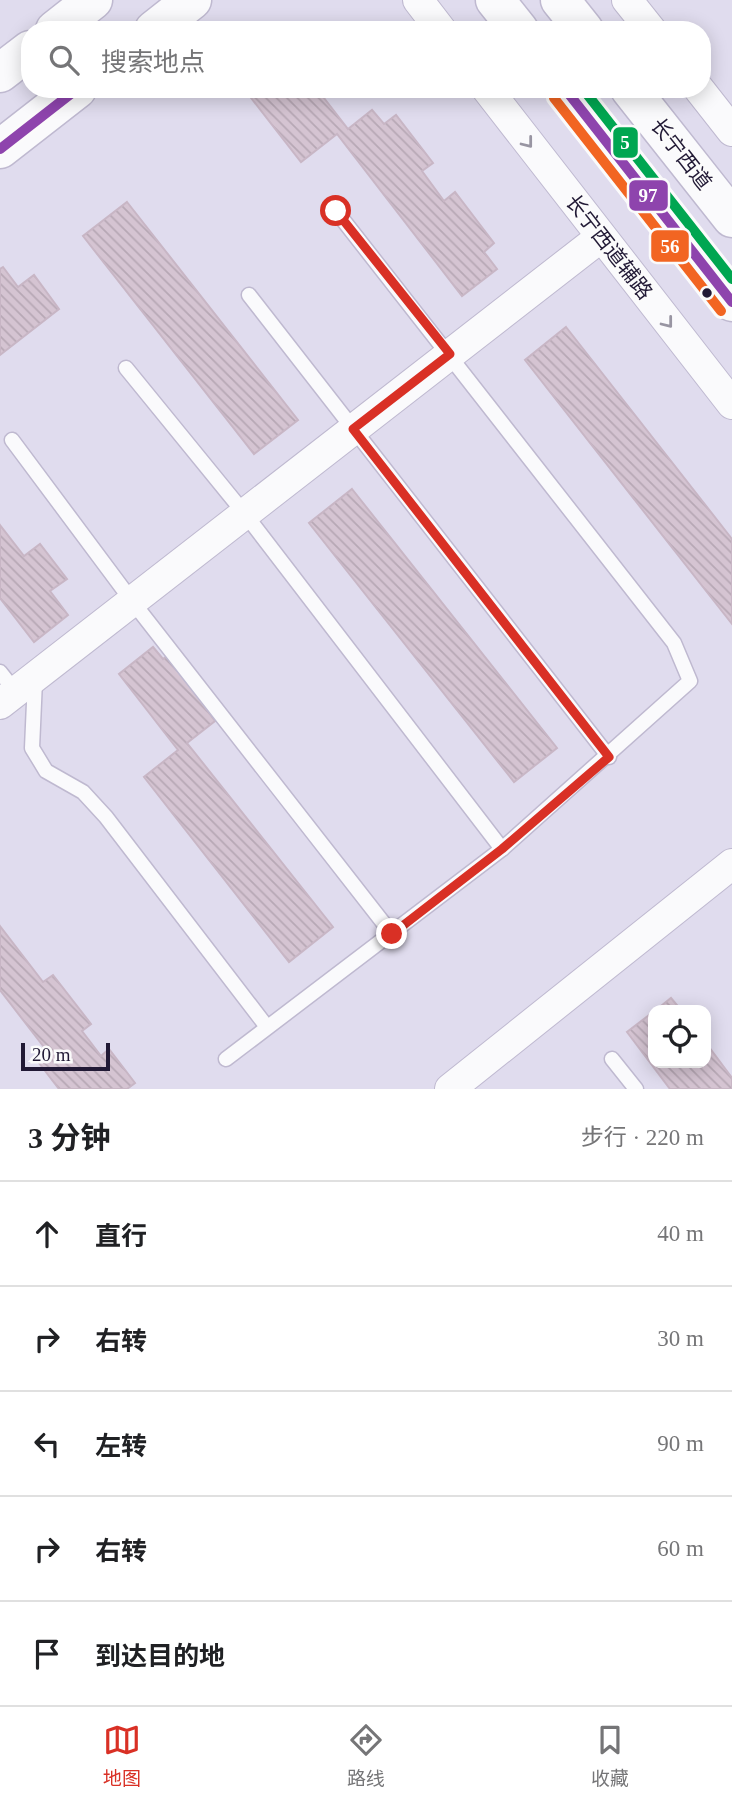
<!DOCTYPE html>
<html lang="zh">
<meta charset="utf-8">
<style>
:root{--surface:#fff;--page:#f6f6f6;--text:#202124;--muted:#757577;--line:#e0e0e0;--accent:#d93025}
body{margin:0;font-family:"Times New Roman","Noto Sans SC",serif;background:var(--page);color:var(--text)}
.controls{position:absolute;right:21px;bottom:21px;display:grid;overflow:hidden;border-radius:14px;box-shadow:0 4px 18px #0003}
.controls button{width:63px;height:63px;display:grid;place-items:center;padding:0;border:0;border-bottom:2px solid var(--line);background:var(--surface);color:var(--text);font:35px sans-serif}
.scale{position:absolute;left:21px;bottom:18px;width:89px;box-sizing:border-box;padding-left:7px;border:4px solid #211935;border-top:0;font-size:19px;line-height:24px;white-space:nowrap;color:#211935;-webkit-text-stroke:5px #fbfbfb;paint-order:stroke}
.stop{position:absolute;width:21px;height:21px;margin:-16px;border:5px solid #d93025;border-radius:50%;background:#fff}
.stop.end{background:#d93025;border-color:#fff;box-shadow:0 2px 7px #0008}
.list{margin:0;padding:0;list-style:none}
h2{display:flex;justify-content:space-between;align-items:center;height:91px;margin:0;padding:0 28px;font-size:30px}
h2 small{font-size:23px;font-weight:400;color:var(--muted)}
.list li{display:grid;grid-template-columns:46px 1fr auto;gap:21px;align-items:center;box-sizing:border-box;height:105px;padding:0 28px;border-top:2px solid var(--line)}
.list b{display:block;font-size:26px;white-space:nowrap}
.list em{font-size:23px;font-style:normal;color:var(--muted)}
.icon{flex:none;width:38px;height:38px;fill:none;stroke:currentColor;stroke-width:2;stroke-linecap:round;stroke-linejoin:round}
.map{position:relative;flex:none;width:732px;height:1089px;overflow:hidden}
.search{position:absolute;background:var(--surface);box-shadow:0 4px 18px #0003;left:21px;right:21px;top:21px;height:77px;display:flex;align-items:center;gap:18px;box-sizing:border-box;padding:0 24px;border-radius:28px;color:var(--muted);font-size:26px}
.sheet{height:616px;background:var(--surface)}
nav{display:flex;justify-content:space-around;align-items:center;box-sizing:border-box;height:98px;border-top:2px solid var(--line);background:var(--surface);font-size:19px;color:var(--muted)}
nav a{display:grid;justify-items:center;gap:4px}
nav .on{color:var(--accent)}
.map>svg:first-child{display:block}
</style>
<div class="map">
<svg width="732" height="1089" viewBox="0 0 732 1089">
<defs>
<pattern id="building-back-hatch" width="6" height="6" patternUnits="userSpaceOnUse" patternTransform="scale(1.75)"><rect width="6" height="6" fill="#d5c4d2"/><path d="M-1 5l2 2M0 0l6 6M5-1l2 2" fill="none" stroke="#b7a8b5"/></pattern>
</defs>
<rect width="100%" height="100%" fill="#e0dcee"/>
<g fill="url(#building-back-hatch)" stroke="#c8b6c5" stroke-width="2">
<polygon points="254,89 317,89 348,129 372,110 384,124 396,115 433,163 422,171 444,201 455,192 494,243 484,252 497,269 462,296 337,134 301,162 248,94"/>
<polygon points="127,202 298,420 254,454 83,236"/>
<polygon points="3,267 18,287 34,275 59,309 0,355 0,269"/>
<polygon points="566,327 732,539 732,624 525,360"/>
<polygon points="352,489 557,748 514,782 309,523"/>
<polygon points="0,525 24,556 40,544 67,579 50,591 68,615 34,642 0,598"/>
<polygon points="153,647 163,659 176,649 213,697 203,705 215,721 187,743 333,927 289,962 144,777 178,750 119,674"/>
<polygon points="0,926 43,982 53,975 91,1024 82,1031 101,1056 109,1049 135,1083 127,1089 59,1089 39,1063 50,1055 0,990"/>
<polygon points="671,998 681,1010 656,1010"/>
<polygon points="653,1012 653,1063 706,1063 706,1043 732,1078 732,1089 670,1089 627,1032"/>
</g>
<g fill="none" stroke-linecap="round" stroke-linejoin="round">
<defs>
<g id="lane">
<polyline points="249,295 609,757"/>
<polyline points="126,368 245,514 502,849"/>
<polyline points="12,440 132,601 392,934"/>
<polyline points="0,672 15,691"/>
<polyline points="35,680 32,748 46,771 83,792 106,817 267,1027"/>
<polyline points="226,1059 502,849 690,681 674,643 336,211"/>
<polyline points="612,1059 636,1089"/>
</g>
<g id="street">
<polyline points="418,0 441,30"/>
<polyline points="627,0 651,30"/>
<polyline points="487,89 732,404"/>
<polyline points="699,89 732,131"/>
<polyline points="0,704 601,237"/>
<polyline points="450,1089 732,864"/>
</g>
<g id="secondary">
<polyline points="55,30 93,0"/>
<polyline points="154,30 192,0"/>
<polyline points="0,73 30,50"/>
<polyline points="0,149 77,89"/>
</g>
<g id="primary">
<polyline points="495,0 519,30"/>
<polyline points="560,0 584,30"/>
<polyline points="565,89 732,302"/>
<polyline points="630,89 732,218"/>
</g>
</defs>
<use href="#lane" stroke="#bfb9d0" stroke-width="17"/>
<use href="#street" stroke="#bfb9d0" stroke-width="32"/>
<use href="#secondary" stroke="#bfb9d0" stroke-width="41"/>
<use href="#primary" stroke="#bfb9d0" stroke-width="41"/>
<use href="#lane" stroke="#fafafc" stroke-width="14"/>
<use href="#street" stroke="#fafafc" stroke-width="30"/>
<use href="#secondary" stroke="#fafafc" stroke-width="38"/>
<use href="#primary" stroke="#fafafc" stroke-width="38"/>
<defs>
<g id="bus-1">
<polyline points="565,89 732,302"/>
<polyline points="0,149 77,89"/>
</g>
<polyline id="bus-2" points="554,98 721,311"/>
<polyline id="bus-3" points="583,89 732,279"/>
</defs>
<use href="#bus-1" stroke="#fbfbfb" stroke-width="16"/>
<use href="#bus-2" stroke="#fbfbfb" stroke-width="16"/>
<use href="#bus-3" stroke="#fbfbfb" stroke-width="16"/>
<use href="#bus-1" stroke="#8e44ad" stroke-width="10"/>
<use href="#bus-2" stroke="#f26522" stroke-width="10"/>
<use href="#bus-3" stroke="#00a651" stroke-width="10"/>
</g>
<defs><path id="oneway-chevron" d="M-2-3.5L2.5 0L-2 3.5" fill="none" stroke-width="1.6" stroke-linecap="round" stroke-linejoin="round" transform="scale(1.75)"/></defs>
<g stroke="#9895a2">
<use href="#oneway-chevron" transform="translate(528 143) rotate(52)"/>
<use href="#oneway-chevron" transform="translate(668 323) rotate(52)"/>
</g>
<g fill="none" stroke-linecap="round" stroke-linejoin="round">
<polyline stroke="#d93025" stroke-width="9" points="336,211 450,354 353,429 609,757 502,849 392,934"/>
</g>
<circle fill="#211935" stroke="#fbfbfb" stroke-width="2.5" cx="707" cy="293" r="6"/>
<g text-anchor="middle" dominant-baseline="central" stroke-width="5" stroke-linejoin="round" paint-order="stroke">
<g font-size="21" fill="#211935" stroke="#fbfbfb">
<text transform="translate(681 154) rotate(52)">长宁西道</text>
<text transform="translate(609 247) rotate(52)">长宁西道辅路</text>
</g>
</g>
<g stroke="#fbfbfb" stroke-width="2.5">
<rect x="612" y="126" width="27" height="33" rx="7" fill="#00a651"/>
<rect x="628" y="179" width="41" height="33" rx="7" fill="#8e44ad"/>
<rect x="650" y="229" width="40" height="34" rx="7" fill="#f26522"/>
</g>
<g font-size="19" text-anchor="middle" font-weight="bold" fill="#fff">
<text x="625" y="149">5</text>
<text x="648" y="202">97</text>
<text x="670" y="253">56</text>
</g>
</svg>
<div class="controls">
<button><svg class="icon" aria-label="locate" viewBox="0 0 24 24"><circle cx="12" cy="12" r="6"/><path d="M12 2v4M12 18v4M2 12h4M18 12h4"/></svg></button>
</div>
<div class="scale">20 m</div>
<div class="stop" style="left:336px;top:211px"></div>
<div class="stop end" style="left:392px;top:934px"></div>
<div class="search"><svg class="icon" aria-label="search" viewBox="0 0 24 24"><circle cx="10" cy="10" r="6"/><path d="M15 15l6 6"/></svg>搜索地点</div>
</div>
<section class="sheet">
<h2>3 分钟<small>步行 · 220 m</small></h2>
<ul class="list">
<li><svg class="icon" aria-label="ahead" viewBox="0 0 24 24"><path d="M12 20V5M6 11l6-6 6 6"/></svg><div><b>直行</b></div><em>40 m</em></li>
<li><svg class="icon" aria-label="right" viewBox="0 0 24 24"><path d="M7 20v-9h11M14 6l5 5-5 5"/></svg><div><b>右转</b></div><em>30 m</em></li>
<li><svg class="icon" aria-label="left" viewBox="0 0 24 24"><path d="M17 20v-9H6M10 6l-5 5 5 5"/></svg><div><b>左转</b></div><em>90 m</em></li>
<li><svg class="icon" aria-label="right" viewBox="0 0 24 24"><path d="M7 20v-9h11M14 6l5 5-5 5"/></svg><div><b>右转</b></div><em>60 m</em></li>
<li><svg class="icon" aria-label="arrive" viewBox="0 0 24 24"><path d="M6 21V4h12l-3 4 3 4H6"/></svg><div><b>到达目的地</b></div></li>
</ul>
</section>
<nav>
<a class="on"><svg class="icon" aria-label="map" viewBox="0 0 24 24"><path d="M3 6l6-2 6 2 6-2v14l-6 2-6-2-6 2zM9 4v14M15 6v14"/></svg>地图</a>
<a><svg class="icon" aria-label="directions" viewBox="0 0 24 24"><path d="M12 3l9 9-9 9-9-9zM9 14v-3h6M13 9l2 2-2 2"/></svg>路线</a>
<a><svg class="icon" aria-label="saved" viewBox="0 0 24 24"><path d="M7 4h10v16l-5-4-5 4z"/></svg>收藏</a>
</nav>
